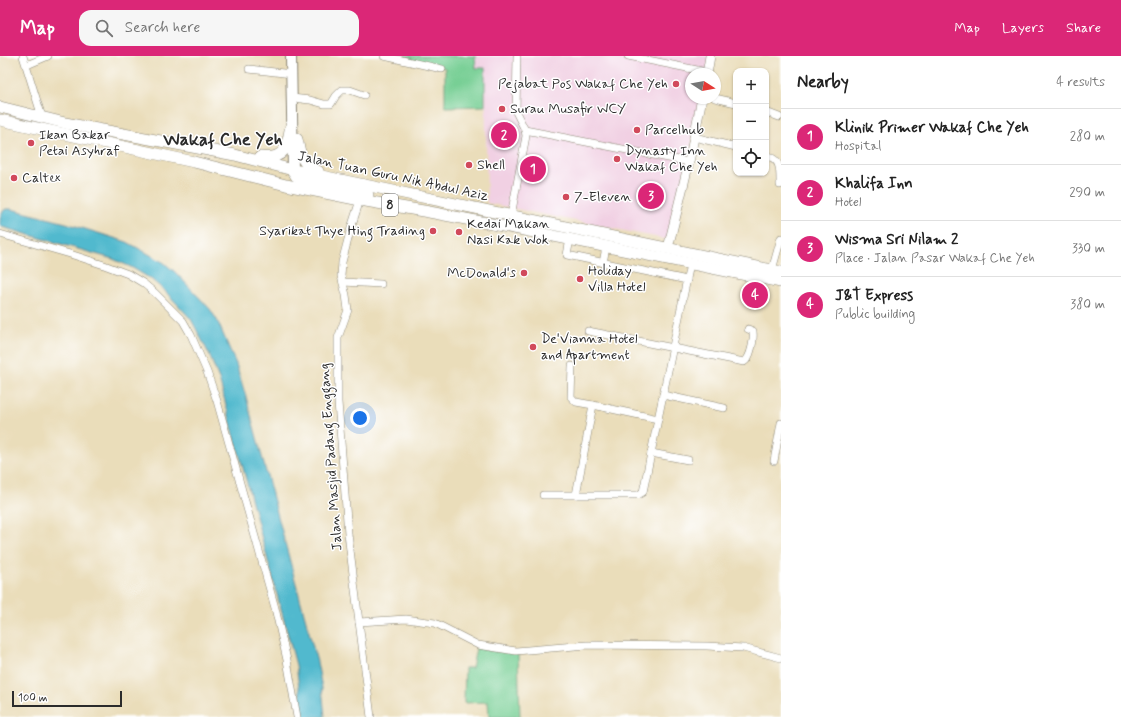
<!DOCTYPE html>
<meta charset="utf-8">
<style>
:root{--surface:#fff;--page:#f6f6f6;--text:#222;--muted:#767676;--line:#e0e0e0;--accent:#db2777}
body{margin:0;font-family:Mynerve,sans-serif;background:var(--page);color:var(--text)}
.controls{position:absolute;right:12px;top:12px;display:grid;overflow:hidden;border-radius:8px;box-shadow:0 1px 3px #0004}
.controls button{width:36px;height:36px;display:grid;place-items:center;padding:0;border:0;border-bottom:1px solid var(--line);background:var(--surface);color:var(--text);font:20px sans-serif}
.compass{position:absolute;left:685px;top:12px;width:36px;height:36px;border-radius:50%;background:var(--surface);box-shadow:0 1px 3px #0004;rotate:101deg}
.scale{position:absolute;left:12px;bottom:10px;width:110px;box-sizing:border-box;padding-left:4px;border:2px solid #2b2b2b;border-top:0;font-size:11px;line-height:14px;white-space:nowrap;color:#2b2b2b;-webkit-text-stroke:3px #fff;paint-order:stroke}
.you{position:absolute;left:360px;top:362px;width:14px;height:14px;margin:-10px;border:3px solid #fff;border-radius:50%;background:#1a73e8;box-shadow:0 0 0 6px #1a73e833}
.badge{display:grid;place-items:center;width:26px;height:26px;border-radius:50%;background:var(--accent);color:#fff;font-size:13px;font-weight:700}
.pin{position:absolute;translate:-50% -50%;border:2px solid #fff;box-shadow:0 1px 4px #0006}
.list{margin:0;padding:0;list-style:none}
h2{display:flex;justify-content:space-between;align-items:center;height:52px;margin:0;padding:0 16px;font-size:17px}
h2 small{font-size:13px;font-weight:400;color:var(--muted)}
.list li{display:grid;grid-template-columns:26px 1fr auto;gap:12px;align-items:center;box-sizing:border-box;height:56px;padding:0 16px;border-top:1px solid var(--line)}
.list b{display:block;font-size:15px;white-space:nowrap}
.list p{margin:0;font-size:13px;white-space:nowrap;color:var(--muted)}
.list em{font-size:13px;font-style:normal;color:var(--muted)}
.icon{flex:none;width:22px;height:22px;fill:none;stroke:currentColor;stroke-width:2;stroke-linecap:round;stroke-linejoin:round}
.map{position:relative;flex:none;width:781px;height:661px;overflow:hidden}
header{display:flex;align-items:center;gap:24px;box-sizing:border-box;height:56px;padding:0 20px;background:var(--accent);color:#fff}
header strong{font-size:19px}
nav{display:flex;gap:22px;margin-inline-start:auto;font-size:14px}
.search{width:280px;height:36px;background:var(--page);display:flex;align-items:center;gap:10px;box-sizing:border-box;padding:0 14px;border-radius:12px;color:var(--muted);font-size:15px}
main{display:flex}
aside{flex:1;background:var(--surface)}
.map>svg:first-child{display:block}
</style>
<header>
<strong>Map</strong>
<div class="search"><svg class="icon" aria-label="search" viewBox="0 0 24 24"><circle cx="10" cy="10" r="6"/><path d="M15 15l6 6"/></svg>Search here</div>
<nav><a>Map</a><a>Layers</a><a>Share</a></nav>
</header>
<main>
<div class="map">
<svg width="781" height="661" viewBox="0 0 781 661">
<rect width="100%" height="100%" fill="#fff"/>
<filter id="ink" filterUnits="userSpaceOnUse"><feTurbulence type="fractalNoise" baseFrequency=".025" numOctaves="2"/><feDisplacementMap in="SourceGraphic" scale="8" xChannelSelector="R" yChannelSelector="G"/><feConvolveMatrix kernelMatrix="1 2 1 2 8 2 1 2 1" color-interpolation-filters="sRGB"/></filter>
<filter id="wash" filterUnits="userSpaceOnUse"><feTurbulence type="fractalNoise" baseFrequency=".012" numOctaves="4" result="noise"/><feDisplacementMap in="SourceGraphic" scale="16" xChannelSelector="R" yChannelSelector="G"/><feGaussianBlur stdDeviation="0.9" result="paint"/><feColorMatrix in="noise" values="0 0 0 0 0 0 0 0 0 0 0 0 0 0 0 0 0 1.4 0 .05"/><feComposite in="paint" operator="in"/></filter>
<g filter="url(#wash)">
<rect width="100%" height="100%" fill="#eaddba"/>
<polygon fill="#f1d0e3" points="475,0 710,0 707,18 691,18 691,42 702,42 670,184 487,147 485,13 475,12"/>
<g fill="#77cf94" stroke="#517d60">
<polygon points="396,0 475,0 476,12 485,12 485,50 445,51 445,12"/>
<polygon points="476,592 518,597 520,661 489,661 488,646 464,647 465,612 472,612"/>
</g>
<path fill="#51b9ce" stroke="#3e727c" d="M6,153H11L66,167L127,186L163,206L175,216L210,253L217,264L236,308L246,341L317,606L322,632L325,661H303L296,609L219,323L209,298L191,263L165,235L151,223L131,211L113,203L2,171L0,169C0,163 0,156 6,153Z"/>
</g>
<g filter="url(#ink)">
<g fill="none" stroke-linecap="round" stroke-linejoin="round">
<defs>
<g id="minor">
<polyline points="23,0 42,61"/>
<polyline points="384,0 442,13"/>
<polyline points="628,0 707,16"/>
<polyline points="27,9 48,0"/>
<polyline points="249,13 292,18"/>
<polyline points="292,42 310,44 324,48 331,48 336,40 342,34 350,34 364,39"/>
<polyline points="715,42 736,47"/>
<polyline points="766,56 779,61"/>
<polyline points="525,74 689,106"/>
<polyline points="694,81 736,91"/>
<path d="M766,99C781,104 780,112 780,129"/>
<polyline points="360,144 351,172 342,206 341,220 346,239 348,254 338,282 338,346 348,478 371,661"/>
<polyline points="511,160 526,80 525,74 516,56 517,0"/>
<polyline points="0,178 70,198 104,209 128,218 143,227 155,237 183,265 191,279 207,316 217,345 275,552 287,604 297,661"/>
<polyline points="570,183 567,199 687,224"/>
<polyline points="603,207 606,191"/>
<polyline points="772,214 781,182"/>
<polyline points="343,226 381,228"/>
<path d="M588,275L744,306C751,302 754,283 753,275L748,273"/>
<polyline points="572,310 571,341 576,346 593,349 576,439"/>
<polyline points="663,339 724,352"/>
<polyline points="593,349 658,363"/>
<polyline points="651,397 688,404"/>
<polyline points="774,405 781,367"/>
<polyline points="543,439 638,439 643,436 690,208"/>
<polyline points="359,566 406,563 435,567 478,589 516,595 587,589 707,590 743,592 781,602"/>
</g>
<g id="tertiary">
<polyline points="707,18 710,0"/>
<polyline points="668,192 689,106 702,42"/>
</g>
<polyline id="secondary" points="291,0 293,114"/>
<g id="primary">
<polyline points="0,51 65,67 235,99 293,114 781,216"/>
<polyline points="0,64 194,106 286,129 360,144 429,156 524,174 781,226"/>
<path d="M297,83C300,98 302,110 318,115"/>
<path d="M260,101C286,104 287,91 291,69"/>
<polyline points="293,115 296,120 307,126 368,139"/>
</g>
</defs>
<use href="#minor" stroke="#8a8472" stroke-width="8"/>
<use href="#tertiary" stroke="#8a8472" stroke-width="10"/>
<use href="#secondary" stroke="#8a8472" stroke-width="12"/>
<use href="#primary" stroke="#8a8472" stroke-width="12"/>
<use href="#minor" stroke="#fff" stroke-width="7"/>
<use href="#tertiary" stroke="#fff" stroke-width="9"/>
<use href="#secondary" stroke="#fff" stroke-width="10"/>
<use href="#primary" stroke="#fff" stroke-width="11"/>
</g>
</g>
<g fill="#d1495b" stroke="#fff" stroke-width="1.5">
<circle cx="676" cy="28" r="4"/>
<circle cx="502" cy="53" r="4"/>
<circle cx="637" cy="74" r="4"/>
<circle cx="31" cy="87" r="4"/>
<circle cx="617" cy="103" r="4"/>
<circle cx="469" cy="109" r="4"/>
<circle cx="14" cy="122" r="4"/>
<circle cx="566" cy="141" r="4"/>
<circle cx="433" cy="175" r="4"/>
<circle cx="459" cy="176" r="4"/>
<circle cx="524" cy="217" r="4"/>
<circle cx="580" cy="223" r="4"/>
<circle cx="533" cy="291" r="4"/>
</g>
<g text-anchor="middle" dominant-baseline="central" stroke-width="3" stroke-linejoin="round" paint-order="stroke">
<rect fill="#fff" stroke="#6b6b6b" stroke-width="1" x="382" y="138" width="16" height="22" rx="3"/>
<g font-size="13" font-weight="bold" fill="#2b2b2b">
<text x="390" y="149">8</text>
</g>
<g font-size="14" fill="#2b2b2b" stroke="#fff" text-anchor="start">
<text x="668" y="28" text-anchor="end">Pejabat Pos Wakaf Che Yeh</text>
<text x="510" y="53">Surau Musafir WCY</text>
<text x="645" y="74">Parcelhub</text>
<text x="39" y="79">Ikan Bakar<tspan x="39" dy="16">Petai Asyhraf</tspan></text>
<text x="625" y="95">Dynasty Inn<tspan x="625" dy="16">Wakaf Che Yeh</tspan></text>
<text x="477" y="109">Shell</text>
<text x="22" y="122">Caltex</text>
<text x="574" y="141">7-Eleven</text>
<text x="467" y="168">Kedai Makan<tspan x="467" dy="16">Nasi Kak Wok</tspan></text>
<text x="425" y="175" text-anchor="end">Syarikat Thye Hing Trading</text>
<text x="588" y="215">Holiday<tspan x="588" dy="16">Villa Hotel</tspan></text>
<text x="516" y="217" text-anchor="end">McDonald's</text>
<text x="541" y="283">De'Vianna Hotel<tspan x="541" dy="16">and Apartment</tspan></text>
</g>
<g font-size="14" fill="#2b2b2b" stroke="#fff">
<text transform="translate(393 120) rotate(12)">Jalan Tuan Guru Nik Abdul Aziz</text>
<text transform="translate(331 401) rotate(-94)">Jalan Masjid Padang Enggang</text>
</g>
<g font-size="18" font-weight="bold" fill="#2b2b2b" stroke="#fff">
<text x="223" y="84">Wakaf Che Yeh</text>
</g>
</g>
</svg>
<div class="controls">
<button>+</button>
<button>−</button>
<button><svg class="icon" aria-label="locate" viewBox="0 0 24 24"><circle cx="12" cy="12" r="6"/><path d="M12 2v4M12 18v4M2 12h4M18 12h4"/></svg></button>
</div>
<svg class="compass" viewBox="-18 -18 36 36"><path d="M0-13l5 13h-10z" fill="#e53935"/><path d="M0 13l5-13h-10z" fill="#767676"/></svg>
<div class="scale">100 m</div>
<div class="you"></div>
<div class="pin badge" style="left:533px;top:113px">1</div>
<div class="pin badge" style="left:504px;top:79px">2</div>
<div class="pin badge" style="left:651px;top:140px">3</div>
<div class="pin badge" style="left:755px;top:239px">4</div>
</div>
<aside>
<h2>Nearby<small>4 results</small></h2>
<ul class="list">
<li><span class="badge">1</span><div><b>Klinik Primer Wakaf Che Yeh</b><p>Hospital</p></div><em>280 m</em></li>
<li><span class="badge">2</span><div><b>Khalifa Inn</b><p>Hotel</p></div><em>290 m</em></li>
<li><span class="badge">3</span><div><b>Wisma Sri Nilam 2</b><p>Place · Jalan Pasar Wakaf Che Yeh</p></div><em>330 m</em></li>
<li><span class="badge">4</span><div><b>J&amp;T Express</b><p>Public building</p></div><em>380 m</em></li>
</ul>
</aside>
</main>
